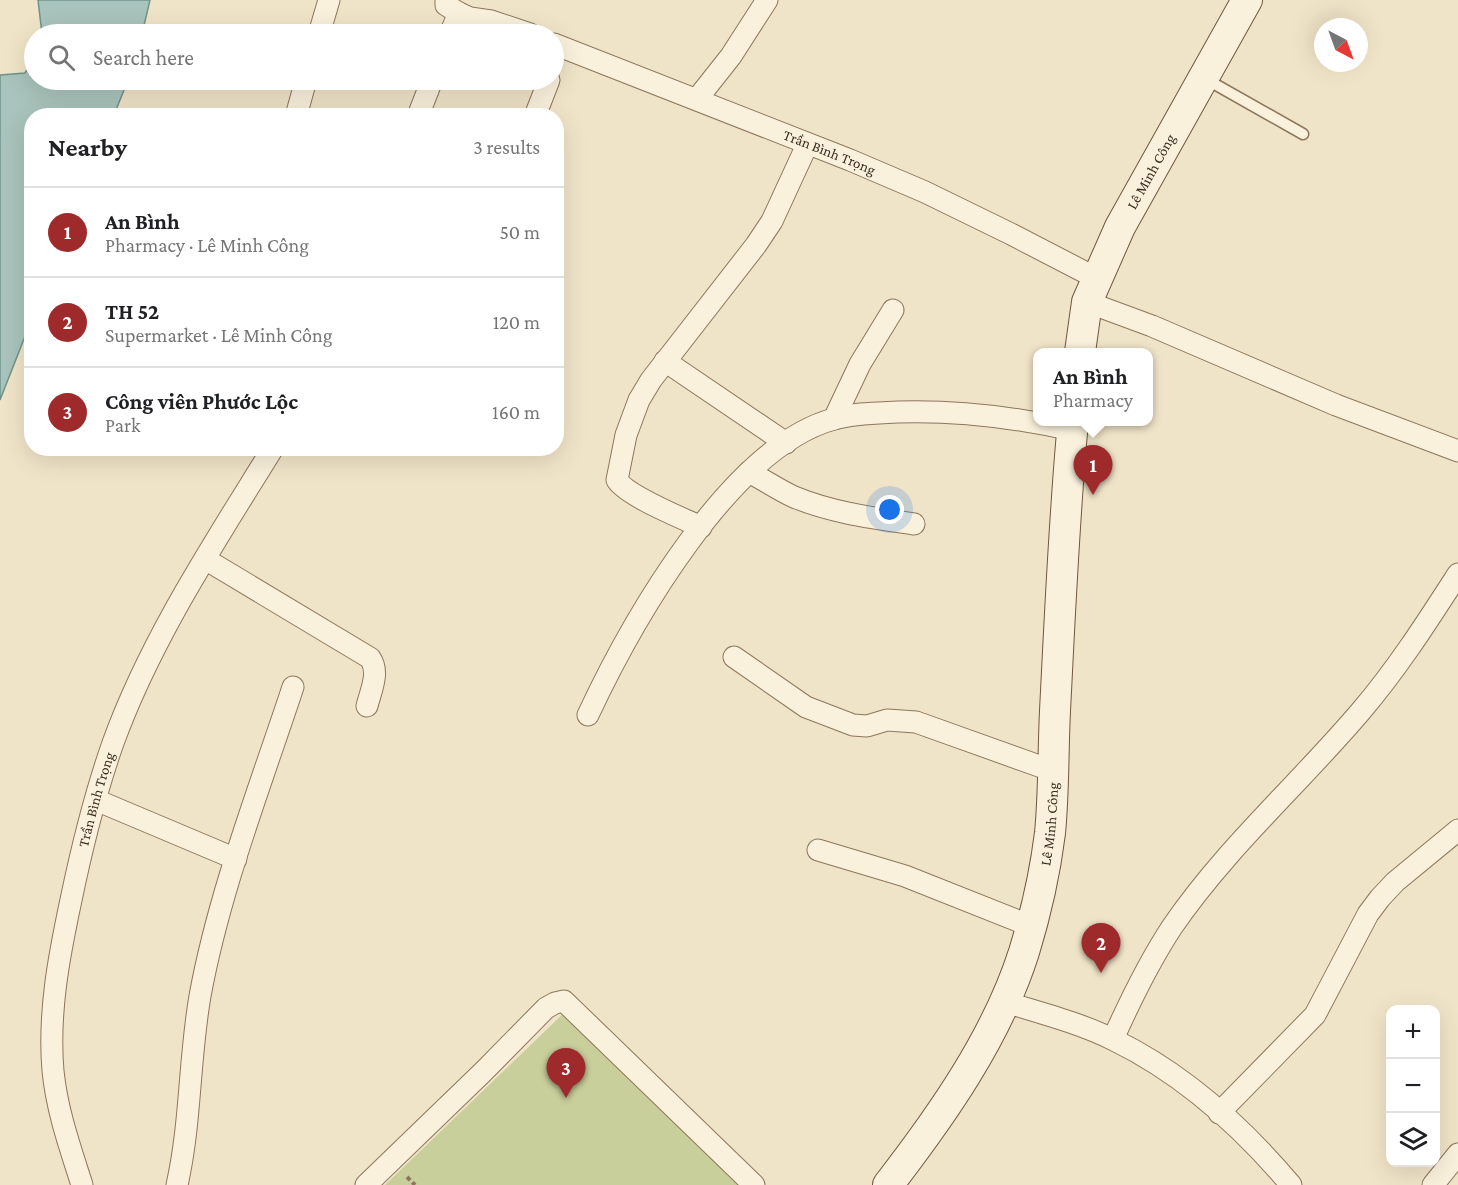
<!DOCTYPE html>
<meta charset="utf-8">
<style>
:root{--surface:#fff;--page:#f6f6f6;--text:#202124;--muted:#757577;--line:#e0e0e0;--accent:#9e2a2b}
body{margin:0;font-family:"Crimson Pro",serif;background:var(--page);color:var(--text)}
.controls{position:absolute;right:18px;bottom:18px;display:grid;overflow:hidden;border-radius:12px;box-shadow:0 6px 24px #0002}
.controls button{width:54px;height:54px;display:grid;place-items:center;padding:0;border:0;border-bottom:2px solid var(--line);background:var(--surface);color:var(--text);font:30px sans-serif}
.compass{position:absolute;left:1314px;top:18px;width:54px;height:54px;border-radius:50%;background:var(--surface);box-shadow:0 6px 24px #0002;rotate:139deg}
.you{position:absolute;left:890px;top:510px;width:21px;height:21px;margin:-15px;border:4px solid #fff;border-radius:50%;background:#1a73e8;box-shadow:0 0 0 9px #1a73e833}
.badge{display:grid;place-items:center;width:39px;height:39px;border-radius:50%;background:var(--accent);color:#fff;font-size:20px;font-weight:700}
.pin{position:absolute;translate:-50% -50px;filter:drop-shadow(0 2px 3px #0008)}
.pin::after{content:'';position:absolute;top:32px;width:21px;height:18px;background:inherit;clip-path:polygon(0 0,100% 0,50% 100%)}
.popup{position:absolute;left:1033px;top:348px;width:120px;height:78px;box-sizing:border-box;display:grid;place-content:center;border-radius:12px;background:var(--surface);filter:drop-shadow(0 2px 4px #0005);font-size:20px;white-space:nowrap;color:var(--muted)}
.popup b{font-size:22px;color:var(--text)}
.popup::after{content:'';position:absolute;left:50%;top:100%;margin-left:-12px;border:12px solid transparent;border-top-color:var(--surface)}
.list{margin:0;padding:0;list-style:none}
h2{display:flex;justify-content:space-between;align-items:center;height:78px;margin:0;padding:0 24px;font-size:26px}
h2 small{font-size:20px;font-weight:400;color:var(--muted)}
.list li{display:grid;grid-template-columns:39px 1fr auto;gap:18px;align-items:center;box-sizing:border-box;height:90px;padding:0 24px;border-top:2px solid var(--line)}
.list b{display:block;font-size:22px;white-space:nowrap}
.list p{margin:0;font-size:20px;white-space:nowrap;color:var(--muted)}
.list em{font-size:20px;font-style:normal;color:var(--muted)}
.icon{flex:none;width:33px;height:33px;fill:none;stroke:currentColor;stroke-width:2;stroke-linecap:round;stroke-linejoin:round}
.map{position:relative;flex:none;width:1458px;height:1185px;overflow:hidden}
.search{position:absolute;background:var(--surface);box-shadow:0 6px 24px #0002;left:24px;top:24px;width:540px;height:66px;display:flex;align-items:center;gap:15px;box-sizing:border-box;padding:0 21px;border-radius:33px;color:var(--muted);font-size:22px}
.panel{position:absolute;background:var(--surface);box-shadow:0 6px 24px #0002;left:24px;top:108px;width:540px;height:348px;border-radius:24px}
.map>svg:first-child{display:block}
</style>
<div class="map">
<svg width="1458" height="1185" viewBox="0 0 1458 1185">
<rect width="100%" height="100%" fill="#f0e4c8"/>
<polygon fill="#c9cf9b" points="567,1010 747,1185 385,1185"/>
<g fill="#a9c4bc" stroke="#6f938a" stroke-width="1.5">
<polygon points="38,0 150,0 142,34 42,34"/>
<polygon points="34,58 34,80 128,80 114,115 32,116 31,321 0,400 0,75 25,73"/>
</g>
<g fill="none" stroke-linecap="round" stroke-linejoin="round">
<defs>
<polyline id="lane" points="1204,78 1303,134"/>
<g id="street">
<polyline points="446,0 446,5 459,13"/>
<polyline points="319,34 329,0"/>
<polyline points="450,34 459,13 470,18 491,21 530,34"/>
<path id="s1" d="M554,44L850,160L925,192L1011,234L1096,278"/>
<polyline points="697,99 731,56 767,0"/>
<polyline points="296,116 306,80"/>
<polyline points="418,116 432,80"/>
<polyline points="535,116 549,80"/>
<polyline points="1087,302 1152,326 1336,405 1458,451"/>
<polyline points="665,361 786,443"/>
<polyline points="834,419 860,364 893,310"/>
<path d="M749,472C764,480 779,490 794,497C833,513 873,518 914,524"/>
<path d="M701,527C682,518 627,496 617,480L626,435L639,400L651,380L756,245L772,221L807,145"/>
<path d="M205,559L370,658C380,672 371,690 367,706"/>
<polyline points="734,657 806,707 853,725 867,726 887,720 916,722 1053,771"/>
<path d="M588,715C631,623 730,447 834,419C854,413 876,413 897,412C957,410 1014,417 1072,430"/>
<polyline points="96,800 236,859"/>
<polyline points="818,850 905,876 1031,926"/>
<path d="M1005,1002C1041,1013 1080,1023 1114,1040C1182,1073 1243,1128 1291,1185"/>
<path d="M1113,1039C1130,1001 1149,962 1172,927C1226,848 1299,784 1361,711C1397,669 1427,622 1458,574"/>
<polyline points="1219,1113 1315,1015 1368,914 1380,898 1395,882 1458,830"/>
<path id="s2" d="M82,1185C70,1147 57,1111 53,1071C48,1013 59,956 71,900C82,847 95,794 113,743C151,638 215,542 273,448"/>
<path d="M177,1185C191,1123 189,1059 200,996C219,892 260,787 293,687"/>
<polyline points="366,1185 484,1071 546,1008 555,1003 564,1001 754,1185"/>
<polyline points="1433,1185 1458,1154"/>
</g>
<g id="secondary">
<path id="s3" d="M1080,352L1087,302L1120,227L1247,0"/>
<path id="s4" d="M888,1185C942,1115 997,1037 1024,952C1036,913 1045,873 1050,833C1054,792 1053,751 1055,711C1060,614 1064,517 1073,422"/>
</g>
</defs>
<use href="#lane" stroke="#8d765c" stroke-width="13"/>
<use href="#street" stroke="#8d765c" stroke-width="23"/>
<use href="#secondary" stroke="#6f573f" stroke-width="32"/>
<polyline stroke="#8d765c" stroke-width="4" stroke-dasharray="4.5 3" stroke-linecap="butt" points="407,1177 415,1185"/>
<use href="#lane" stroke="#faf1dc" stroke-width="10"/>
<use href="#street" stroke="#faf1dc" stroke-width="21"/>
<use href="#secondary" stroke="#faf1dc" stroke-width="30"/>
</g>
<g text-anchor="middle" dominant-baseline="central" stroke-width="4.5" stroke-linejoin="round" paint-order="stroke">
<g font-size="15" fill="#3d2e20" stroke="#f7eed8">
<text stroke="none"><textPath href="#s1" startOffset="296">Trần Bình Trọng</textPath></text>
<text stroke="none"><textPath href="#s3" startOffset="196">Lê Minh Công</textPath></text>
<text stroke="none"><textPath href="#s2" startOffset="394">Trần Bình Trọng</textPath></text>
<text stroke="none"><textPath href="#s4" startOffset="402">Lê Minh Công</textPath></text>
</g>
</g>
</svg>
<div class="controls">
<button>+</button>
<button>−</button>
<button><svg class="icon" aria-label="layers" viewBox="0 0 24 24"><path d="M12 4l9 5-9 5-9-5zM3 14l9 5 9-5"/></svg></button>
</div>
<svg class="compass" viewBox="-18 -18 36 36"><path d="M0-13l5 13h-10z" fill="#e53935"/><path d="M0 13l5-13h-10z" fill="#757577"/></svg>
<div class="you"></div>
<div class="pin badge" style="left:1093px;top:495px">1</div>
<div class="popup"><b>An Bình</b>Pharmacy</div>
<div class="pin badge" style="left:1101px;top:973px">2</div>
<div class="pin badge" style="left:566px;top:1098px">3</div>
<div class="search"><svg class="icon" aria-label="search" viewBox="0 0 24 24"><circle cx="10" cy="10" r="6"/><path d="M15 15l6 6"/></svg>Search here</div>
<section class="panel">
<h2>Nearby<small>3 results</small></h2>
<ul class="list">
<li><span class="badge">1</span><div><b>An Bình</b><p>Pharmacy · Lê Minh Công</p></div><em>50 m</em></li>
<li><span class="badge">2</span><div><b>TH 52</b><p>Supermarket · Lê Minh Công</p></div><em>120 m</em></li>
<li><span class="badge">3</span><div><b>Công viên Phước Lộc</b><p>Park</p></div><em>160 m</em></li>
</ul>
</section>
</div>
